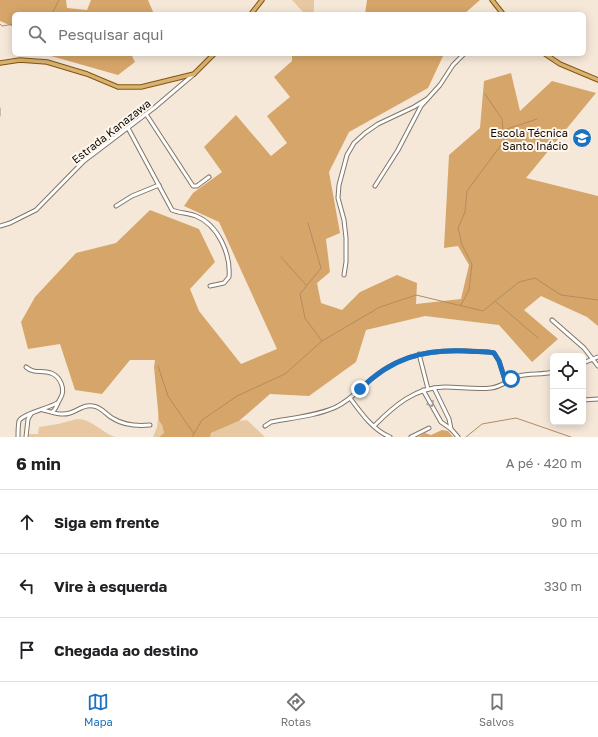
<!DOCTYPE html>
<html lang="pt">
<meta charset="utf-8">
<style>
:root{--surface:#fff;--page:#f6f6f6;--text:#202124;--muted:#757577;--line:#e0e0e0;--accent:#1c72c0}
body{margin:0;font-family:"Golos Text",sans-serif;background:var(--page);color:var(--text)}
.controls{position:absolute;right:12px;bottom:12px;display:grid;overflow:hidden;border-radius:6px;box-shadow:0 2px 10px #0003}
.controls button{width:36px;height:36px;display:grid;place-items:center;padding:0;border:0;border-bottom:1px solid var(--line);background:var(--surface);color:var(--text);font:20px sans-serif}
.stop{position:absolute;width:12px;height:12px;margin:-9px;border:3px solid #1c72c0;border-radius:50%;background:#fff}
.stop.end{background:#1c72c0;border-color:#fff;box-shadow:0 1px 4px #0008}
.list{margin:0;padding:0;list-style:none}
h2{display:flex;justify-content:space-between;align-items:center;height:52px;margin:0;padding:0 16px;font-size:17px}
h2 small{font-size:13px;font-weight:400;color:var(--muted)}
.list li{display:grid;grid-template-columns:26px 1fr auto;gap:12px;align-items:center;box-sizing:border-box;height:64px;padding:0 16px;border-top:1px solid var(--line)}
.list b{display:block;font-size:15px;white-space:nowrap}
.list em{font-size:13px;font-style:normal;color:var(--muted)}
.icon{flex:none;width:22px;height:22px;fill:none;stroke:currentColor;stroke-width:2;stroke-linecap:round;stroke-linejoin:round}
.map{position:relative;flex:none;width:598px;height:437px;overflow:hidden}
.search{position:absolute;background:var(--surface);box-shadow:0 2px 10px #0003;left:12px;right:12px;top:12px;height:44px;display:flex;align-items:center;gap:10px;box-sizing:border-box;padding:0 14px;border-radius:6px;color:var(--muted);font-size:15px}
.sheet{height:244px;background:var(--surface)}
nav{display:flex;justify-content:space-around;align-items:center;box-sizing:border-box;height:56px;border-top:1px solid var(--line);background:var(--surface);font-size:11px;color:var(--muted)}
nav a{display:grid;justify-items:center;gap:2px}
nav .on{color:var(--accent)}
.map>svg:first-child{display:block}
</style>
<div class="map">
<svg width="598" height="437" viewBox="0 0 598 437">
<rect width="100%" height="100%" fill="#f6e8d9"/>
<g fill="#e8c8a3">
<polygon points="292,0 314,0 314,12 303,12"/>
<polygon points="159,409 159,421 162,425 164,433 159,437 153,437 157,427"/>
<path d="M77,419C92,419 101,432 115,437H28L29,434H38L39,427L58,424Z"/>
<polygon points="247,420 265,437 210,437 211,433 239,421"/>
</g>
<g fill="#d6a569">
<polygon points="0,0 66,0 67,8 87,10 91,0 148,0 154,14 14,14 14,27 0,21"/>
<polygon points="367,0 480,0 464,14 365,14"/>
<polygon points="44,54 131,54 135,62 118,75"/>
<polygon points="292,54 444,54 428,88 349,132 329,172 340,233 326,239 330,272 317,283 321,303 342,310 360,292 397,275 417,283 416,304 461,299 469,265 458,246 444,248 449,155 480,128 484,81 511,73 520,111 552,81 596,93 526,178 598,196 598,326 587,317 541,296 524,310 558,339 532,362 499,325 425,316 366,330 356,362 309,396 270,394 239,421 211,433 210,437 159,437 164,433 162,425 159,421 154,367 155,360 130,360 102,394 75,390 60,344 28,349 21,322 35,297 76,253 116,243 150,210 199,229 215,262 190,289 199,311 241,364 277,349 219,222 184,206 193,193 222,172 204,147 236,115 271,156 287,143 267,116 290,97 274,77 292,61"/>
<polygon points="442,430 448,431 453,437 418,437 425,433 431,435"/>
</g>
<g fill="none" stroke-linecap="round" stroke-linejoin="round">
<g stroke="#b18c61" stroke-width="1">
<polyline points="52,14 59,0"/>
<polyline points="0,24 2,26 14,24"/>
<polyline points="0,108 0,116"/>
<polyline points="504,130 537,119"/>
<polyline points="308,223 321,268 300,294 305,318 322,341"/>
<polyline points="281,257 306,285"/>
<polyline points="496,302 538,338"/>
<polyline points="461,305 469,290 472,264 462,245 458,228 465,212 467,191 504,141 502,119 485,94"/>
<polyline points="158,366 168,396 194,434"/>
<polyline points="192,437 202,420 237,396 285,374 322,341 380,307 416,295 483,311 519,282 535,278 561,295 598,300"/>
<polyline points="466,437 482,424 516,418 571,437"/>
</g>
<defs>
<g id="minor">
<polyline points="146,114 193,186 197,186 209,177"/>
<path d="M128,128L172,210C179,213 188,213 196,216C218,225 231,254 229,277L224,283L210,286"/>
<polyline points="375,186 398,150 421,106 440,85 453,65 464,54"/>
<polyline points="116,206 132,196 159,185"/>
<polyline points="0,226 10,223 36,210 84,161 154,108 194,74"/>
<polyline points="344,275 346,262 346,238 344,220 338,198 339,185 347,155 354,143 365,133 378,124 414,107 427,99"/>
<polyline points="552,320 584,348 598,366"/>
<polyline points="419,354 428,389"/>
<polyline points="583,363 598,357"/>
<path d="M26,367C34,374 41,370 51,373C61,377 66,390 60,399C57,404 56,410 52,412"/>
<polyline points="434,388 449,419 451,429"/>
<polyline points="423,390 441,422 451,429 458,437"/>
<path d="M350,398C361,413 373,430 390,437"/>
<polyline points="583,400 598,399"/>
<path d="M43,410C52,412 60,416 70,413C78,411 83,404 93,406C102,407 106,415 114,419C124,425 139,426 150,425"/>
<path d="M265,426L271,422C292,418 316,416 336,407C353,399 364,384 379,373C406,353 437,350 469,351C477,352 486,351 494,353L499,361L506,383"/>
<path d="M374,426C394,406 415,387 445,387C460,387 476,390 491,388C502,387 509,379 519,376C530,373 542,375 553,372"/>
<path d="M18,437C18,432 18,426 19,421C22,414 49,408 57,403"/>
<polyline points="26,437 28,419 31,414"/>
<polyline points="411,437 429,428"/>
</g>
<g id="major">
<polyline points="492,0 503,14"/>
<polyline points="251,14 262,0"/>
<polyline points="545,54 560,64 598,80"/>
<polyline points="0,63 20,60 47,62 87,74 118,87 141,87 194,74 214,54"/>
</g>
</defs>
<use href="#minor" stroke="#817668" stroke-width="5"/>
<use href="#major" stroke="#82560f" stroke-width="5.5"/>
<use href="#minor" stroke="#fff" stroke-width="3"/>
<use href="#major" stroke="#d9b272" stroke-width="3.5"/>
</g>
<defs><path id="oneway-chevron" d="M-2-3.5L2.5 0L-2 3.5" fill="none" stroke-width="1.6" stroke-linecap="round" stroke-linejoin="round"/></defs>
<use stroke="#9f9d9c" href="#oneway-chevron" transform="translate(431 404) rotate(60)"/>
<g fill="none" stroke-linecap="round" stroke-linejoin="round">
<path stroke="#1c72c0" stroke-width="5" d="M360,389C392,358 423,349 466,351C475,352 485,351 494,353L499,361L506,383L511,379"/>
</g>
<defs>
<symbol id="school-disc" viewBox="-11 -11 22 22"><circle r="9.5" fill="#1c72c0" stroke="#fff7ed"/><path d="M0-5L7-2L0 1L-7-2ZM-4 1L0 2.5L4 1V4Q0 6-4 4Z" fill="#fff"/></symbol>
</defs>
<g fill-rule="evenodd">
<use href="#school-disc" x="571" y="127" width="22" height="22"/>
</g>
<g text-anchor="middle" dominant-baseline="central" stroke-width="4" stroke-linejoin="round" paint-order="stroke">
<g font-size="11" fill="#0f0b07" stroke="#fff7ed">
<text transform="translate(111 131) rotate(-38)">Estrada Kanazawa</text>
</g>
<g font-size="11" fill="#0f0b07" stroke="#fff7ed" text-anchor="end">
<text x="568" y="132">Escola Técnica<tspan x="568" dy="13">Santo Inácio</tspan></text>
</g>
</g>
</svg>
<div class="controls">
<button><svg class="icon" aria-label="locate" viewBox="0 0 24 24"><circle cx="12" cy="12" r="6"/><path d="M12 2v4M12 18v4M2 12h4M18 12h4"/></svg></button>
<button><svg class="icon" aria-label="layers" viewBox="0 0 24 24"><path d="M12 4l9 5-9 5-9-5zM3 14l9 5 9-5"/></svg></button>
</div>
<div class="stop" style="left:511px;top:379px"></div>
<div class="stop end" style="left:360px;top:389px"></div>
<div class="search"><svg class="icon" aria-label="search" viewBox="0 0 24 24"><circle cx="10" cy="10" r="6"/><path d="M15 15l6 6"/></svg>Pesquisar aqui</div>
</div>
<section class="sheet">
<h2>6 min<small>A pé · 420 m</small></h2>
<ul class="list">
<li><svg class="icon" aria-label="ahead" viewBox="0 0 24 24"><path d="M12 20V5M6 11l6-6 6 6"/></svg><div><b>Siga em frente</b></div><em>90 m</em></li>
<li><svg class="icon" aria-label="left" viewBox="0 0 24 24"><path d="M17 20v-9H6M10 6l-5 5 5 5"/></svg><div><b>Vire à esquerda</b></div><em>330 m</em></li>
<li><svg class="icon" aria-label="arrive" viewBox="0 0 24 24"><path d="M6 21V4h12l-3 4 3 4H6"/></svg><div><b>Chegada ao destino</b></div></li>
</ul>
</section>
<nav>
<a class="on"><svg class="icon" aria-label="map" viewBox="0 0 24 24"><path d="M3 6l6-2 6 2 6-2v14l-6 2-6-2-6 2zM9 4v14M15 6v14"/></svg>Mapa</a>
<a><svg class="icon" aria-label="directions" viewBox="0 0 24 24"><path d="M12 3l9 9-9 9-9-9zM9 14v-3h6M13 9l2 2-2 2"/></svg>Rotas</a>
<a><svg class="icon" aria-label="saved" viewBox="0 0 24 24"><path d="M7 4h10v16l-5-4-5 4z"/></svg>Salvos</a>
</nav>
